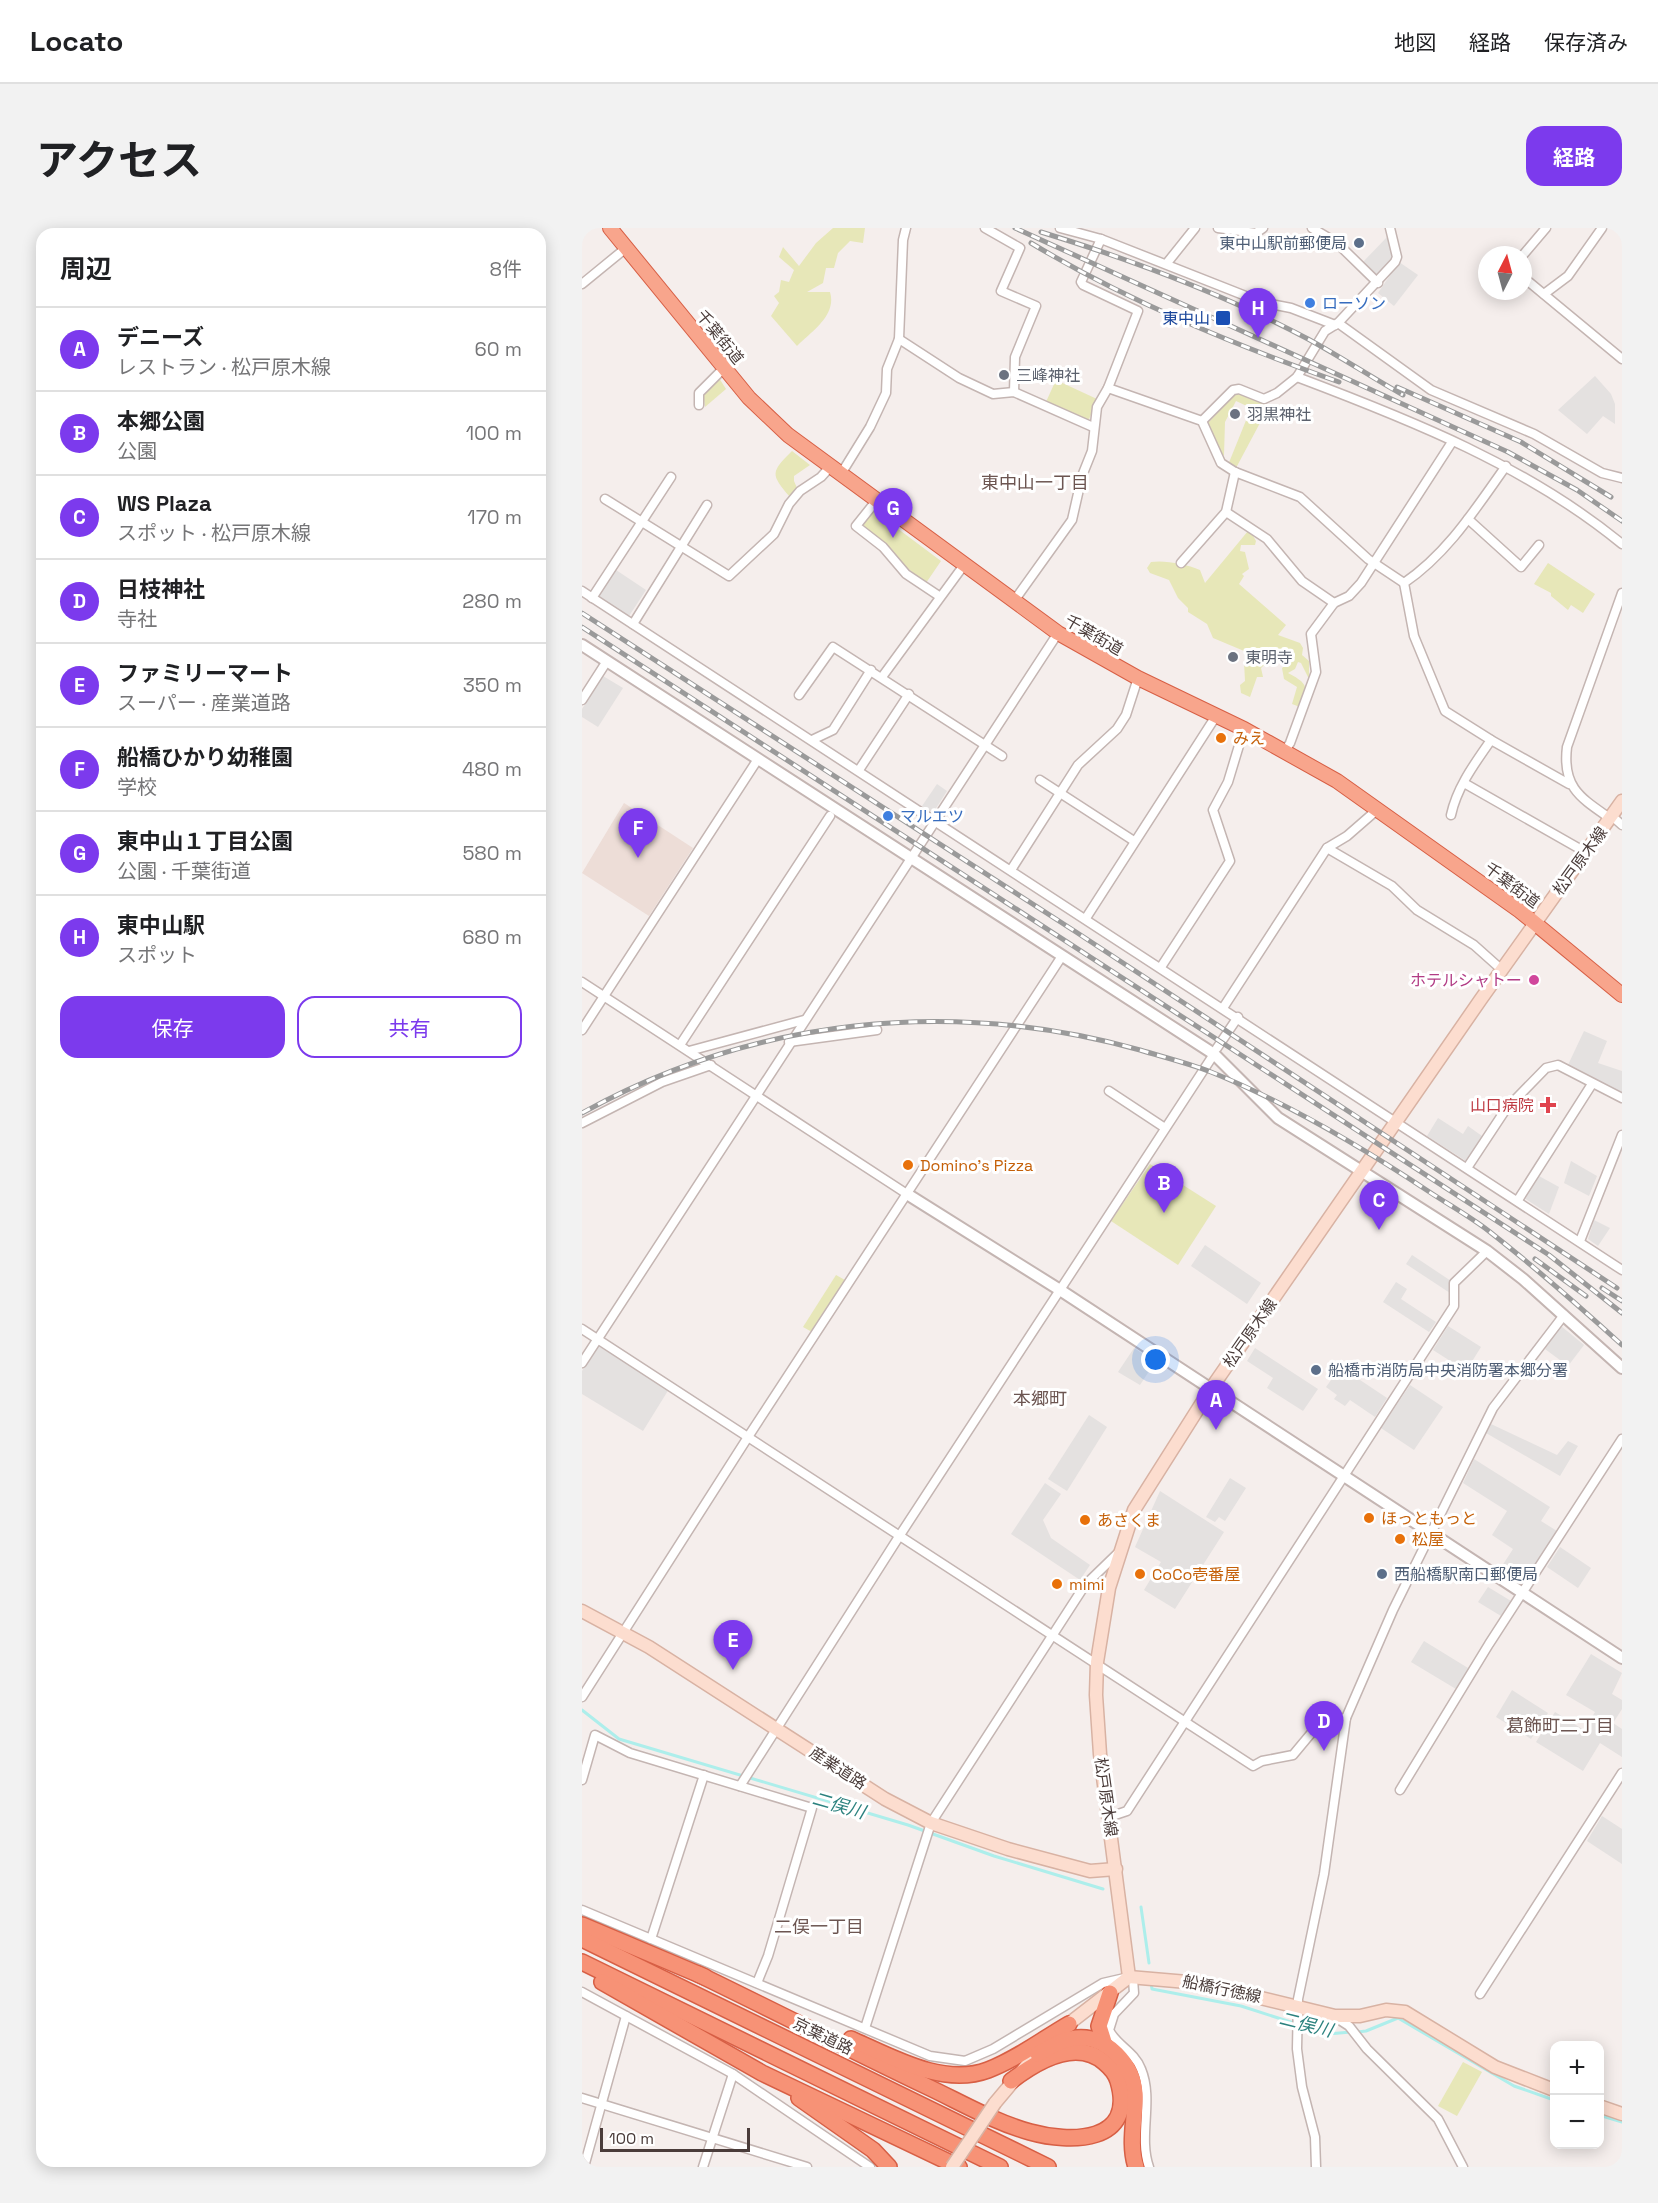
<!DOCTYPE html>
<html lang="ja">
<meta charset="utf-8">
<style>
:root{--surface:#fff;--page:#f2f2f2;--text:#202124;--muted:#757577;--line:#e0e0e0;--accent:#7c3aed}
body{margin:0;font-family:"Space Grotesk","Noto Sans JP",sans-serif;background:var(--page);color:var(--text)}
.controls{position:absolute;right:18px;bottom:18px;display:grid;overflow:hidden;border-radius:12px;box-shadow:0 3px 15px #0003}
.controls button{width:54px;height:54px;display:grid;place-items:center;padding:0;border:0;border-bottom:2px solid var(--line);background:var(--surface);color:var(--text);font:30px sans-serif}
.compass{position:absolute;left:896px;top:18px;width:54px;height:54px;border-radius:50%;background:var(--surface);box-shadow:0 3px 15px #0003;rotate:6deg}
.scale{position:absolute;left:18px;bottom:15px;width:150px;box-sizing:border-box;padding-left:6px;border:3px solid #4a3c3a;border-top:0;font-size:16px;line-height:21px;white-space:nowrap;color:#4a3c3a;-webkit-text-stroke:4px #fff;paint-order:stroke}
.you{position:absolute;left:574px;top:1132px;width:21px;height:21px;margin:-15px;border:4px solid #fff;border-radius:50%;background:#1a73e8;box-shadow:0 0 0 9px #1a73e833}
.badge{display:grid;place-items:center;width:39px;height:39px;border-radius:50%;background:var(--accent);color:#fff;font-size:20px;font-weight:700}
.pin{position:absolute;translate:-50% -50px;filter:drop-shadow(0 2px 3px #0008)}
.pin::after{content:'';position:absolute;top:32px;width:21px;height:18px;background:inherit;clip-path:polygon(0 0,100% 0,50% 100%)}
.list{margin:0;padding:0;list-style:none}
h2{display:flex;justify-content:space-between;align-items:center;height:78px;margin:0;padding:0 24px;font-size:26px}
h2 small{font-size:20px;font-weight:400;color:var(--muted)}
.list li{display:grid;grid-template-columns:39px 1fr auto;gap:18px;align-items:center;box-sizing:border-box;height:84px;padding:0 24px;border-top:2px solid var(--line)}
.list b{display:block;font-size:22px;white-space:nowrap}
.list p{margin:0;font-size:20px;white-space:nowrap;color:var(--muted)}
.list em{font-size:20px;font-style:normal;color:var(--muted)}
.actions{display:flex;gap:12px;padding:18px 24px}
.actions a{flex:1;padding:14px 0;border:2px solid var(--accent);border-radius:18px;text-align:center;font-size:21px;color:var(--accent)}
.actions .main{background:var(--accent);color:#fff}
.map{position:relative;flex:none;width:1040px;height:1939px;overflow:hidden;border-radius:18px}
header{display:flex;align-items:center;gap:36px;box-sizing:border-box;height:84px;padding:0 30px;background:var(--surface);border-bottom:2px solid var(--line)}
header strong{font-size:28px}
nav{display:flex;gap:33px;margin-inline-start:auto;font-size:21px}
.intro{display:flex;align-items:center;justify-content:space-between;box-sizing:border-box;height:144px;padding:0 36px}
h1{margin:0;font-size:42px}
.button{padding:15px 27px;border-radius:18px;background:var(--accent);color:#fff;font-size:21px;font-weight:700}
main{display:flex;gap:36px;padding:0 36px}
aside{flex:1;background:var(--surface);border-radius:18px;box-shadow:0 3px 15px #0003}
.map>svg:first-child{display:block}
</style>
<header>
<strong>Locato</strong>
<nav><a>地図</a><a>経路</a><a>保存済み</a></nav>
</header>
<div class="intro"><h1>アクセス</h1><a class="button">経路</a></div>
<main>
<aside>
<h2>周辺<small>8件</small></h2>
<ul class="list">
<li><span class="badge">A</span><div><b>デニーズ</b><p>レストラン · 松戸原木線</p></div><em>60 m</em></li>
<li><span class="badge">B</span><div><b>本郷公園</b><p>公園</p></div><em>100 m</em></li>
<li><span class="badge">C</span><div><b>WS Plaza</b><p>スポット · 松戸原木線</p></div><em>170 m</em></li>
<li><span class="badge">D</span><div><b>日枝神社</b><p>寺社</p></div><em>280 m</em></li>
<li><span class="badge">E</span><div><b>ファミリーマート</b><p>スーパー · 産業道路</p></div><em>350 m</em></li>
<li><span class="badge">F</span><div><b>船橋ひかり幼稚園</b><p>学校</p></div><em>480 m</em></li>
<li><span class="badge">G</span><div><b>東中山１丁目公園</b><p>公園 · 千葉街道</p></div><em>580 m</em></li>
<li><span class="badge">H</span><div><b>東中山駅</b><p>スポット</p></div><em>680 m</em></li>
</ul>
<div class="actions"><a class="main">保存</a><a>共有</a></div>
</aside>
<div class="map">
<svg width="1040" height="1939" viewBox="0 0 1040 1939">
<rect width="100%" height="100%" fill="#f5eeec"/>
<polygon fill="#edddd7" points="42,575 111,620 67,688 0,645"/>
<g fill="#e7e7b8">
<path d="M251,0H283L281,15L268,13L256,25L252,40H244L241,55L225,64H248C255,87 230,103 215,118L189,88L197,75L192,68L197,64L199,52L207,54L212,42L197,29L201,19L217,38L234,15Z"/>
<polygon points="137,150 144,161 123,179 121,165"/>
<polygon points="474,152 515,171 506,194 463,176"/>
<polygon points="656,163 687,178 654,240 646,237 669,180 654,173 643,194 642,227 639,229 625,196"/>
<path d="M210,223L228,237L212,248V253L215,260L208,269C188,246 189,244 210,223Z"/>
<path d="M292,283L359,333L344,355C321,339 304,317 282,299L281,296Z"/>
<path d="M666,303L678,308L685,315L670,306L674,313L673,317H659L658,323L663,324L667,341L660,346L662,348L657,356L704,397L696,407L718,415L721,420L720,427L727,433V451L719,435L716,434L713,441L706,445C725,455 728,459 718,479L710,476L715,459L702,451L700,440L709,433L689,430L679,440L681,449H675L668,469L659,465L658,457L663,453L662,434L674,428L631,410L625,396L606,384V380L596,370L587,352L568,345L565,340L569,334C583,332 604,336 618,342L623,355Z"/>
<polygon points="966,335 1013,366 1001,385 989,377 986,382 969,368 969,365 952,356"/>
<polygon points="568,936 634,978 596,1037 529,993"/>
<polygon points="254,1047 263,1052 230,1104 221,1099"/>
<polygon points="881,1834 900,1844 875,1888 856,1878"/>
</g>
<g fill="#e4e1e0">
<polygon points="806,8 812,30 798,46 794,46 781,34"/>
<polygon points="817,34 836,47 812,78 796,65"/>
<polygon points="1013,148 1029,166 1033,176 1033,196 1021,188 1005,206 976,182"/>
<polygon points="34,342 64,362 47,388 16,369"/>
<polygon points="21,448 41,460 16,499 0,489 0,481"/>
<polygon points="355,556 365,563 351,585 340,578"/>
<polygon points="1002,803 1025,813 1016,835 1040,843 1040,866 985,839"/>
<polygon points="856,890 881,906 886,898 900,908 884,933 845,908"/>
<polygon points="989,933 1015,948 1007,968 982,955"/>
<polygon points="957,948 977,959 967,986 942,970"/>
<polygon points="1012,992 1028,1000 1016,1018 1006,1011"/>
<polygon points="623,1017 679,1055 665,1076 609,1038"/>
<polygon points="830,1027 869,1053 868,1065 824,1036"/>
<polygon points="814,1054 825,1061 819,1071 854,1094 847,1104 801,1074"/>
<polygon points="866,1098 899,1119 884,1143 851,1122"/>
<polygon points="979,1098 1002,1117 986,1138 963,1121"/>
<polygon points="16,1118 87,1161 61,1203 0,1166 0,1143"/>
<polygon points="552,1120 573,1134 558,1157 536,1144"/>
<polygon points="673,1120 736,1161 721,1183 685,1160 691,1150 665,1133"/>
<polygon points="763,1142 805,1170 793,1189 768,1172 763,1178 752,1171 755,1167 744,1159 752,1148 757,1151"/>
<polygon points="828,1157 861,1179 832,1222 799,1200"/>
<polygon points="507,1187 525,1199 485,1263 466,1251"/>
<polygon points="909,1196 975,1227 986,1213 996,1218 978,1248 904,1205"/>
<polygon points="892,1231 968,1279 959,1293 975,1303 943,1352 920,1338 931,1321 910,1307 925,1283 881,1255"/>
<polygon points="648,1250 664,1260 643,1293 637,1289 633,1294 624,1289"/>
<polygon points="463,1255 479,1266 461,1292 469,1310 508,1337 498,1352 429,1306"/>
<polygon points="578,1263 642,1304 593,1381 562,1362 579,1334 553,1319"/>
<polygon points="978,1319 1009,1340 996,1360 965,1339"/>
<polygon points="906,1359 929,1373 919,1388 896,1374"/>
<polygon points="842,1413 886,1440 874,1461 829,1434"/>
<polygon points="1009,1426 1040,1445 1030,1466 1040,1472 1040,1481 1031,1495 1040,1501 1040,1529 1018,1515 1001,1543 954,1514 973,1484 1002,1502 1013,1484 984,1467"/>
<polygon points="930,1462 966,1485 949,1511 914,1489"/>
<polygon points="1020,1588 1040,1601 1040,1636 1005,1613"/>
</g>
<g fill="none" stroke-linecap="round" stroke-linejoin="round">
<g stroke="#adeeeb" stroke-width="3">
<polyline points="0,1482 37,1511 326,1597 412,1628 521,1661"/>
<polyline points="559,1679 567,1735"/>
<polyline points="569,1755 570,1761 659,1778 746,1806 769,1804"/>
<polyline points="775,1804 784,1803 816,1790 932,1858 972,1872"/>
<polyline points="1017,1887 1040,1894"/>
</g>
<defs>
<g id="minor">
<polyline points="403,0 438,20 419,63 454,78 433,129 432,164"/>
<polyline points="478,0 519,11 679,74 709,80 753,97"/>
<polyline points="636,0 674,5 681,0"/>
<polyline points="730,0 755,15 796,55"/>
<polyline points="941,27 964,0"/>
<polyline points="585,35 613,0"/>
<polyline points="941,49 1040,131"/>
<polyline points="0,56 44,20"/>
<polyline points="962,66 986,48 1020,0"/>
<polyline points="756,95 849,162 952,206 1020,245 1040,250"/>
<polyline points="317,111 377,150 411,166 432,164 511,199"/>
<path d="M715,149C829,192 945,238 1040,316"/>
<polyline points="526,160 620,193 639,235 653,244 718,269 786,331 822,355"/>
<polyline points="117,177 117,165 137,145"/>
<polyline points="620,193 651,162 657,161 682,171 695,165 715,149 743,103 756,95 813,34 815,29 808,0"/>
<path d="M924,238C894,280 866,325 822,355L832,408L863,483L909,512L987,556"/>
<polyline points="259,246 288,199 304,165 305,141 317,111 321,12 324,0"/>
<polyline points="23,271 147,348 192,306 207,276 218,263 239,249 248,239"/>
<polyline points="294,273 274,298 301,319 324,346 357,368"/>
<polyline points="644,284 685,311 720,353 752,375"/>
<polyline points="886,291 939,339 957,317"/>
<polyline points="599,335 644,284 653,244"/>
<polyline points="0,363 1040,1042"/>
<polyline points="10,370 89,249"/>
<polyline points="432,373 490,292 500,248 510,223 515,179 526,160 556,83 501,57 499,54 519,11"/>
<polyline points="51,396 125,277"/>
<polyline points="300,449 382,337"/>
<polyline points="217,467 251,419 420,528"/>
<polyline points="0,472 25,433"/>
<polyline points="230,512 251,502 289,442"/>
<polyline points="703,523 708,515 734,444 729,406 752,375 767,368 779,355 870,214"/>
<polyline points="277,542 327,466"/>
<polyline points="458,552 552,613"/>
<polyline points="882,555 998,621"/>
<path d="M869,587C875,559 893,535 909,512"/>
<polyline points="1031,589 1040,597"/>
<path d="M1029,591C999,570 980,560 985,519L1040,365"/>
<polyline points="745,620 810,658 835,682 892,717 920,742"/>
<polyline points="429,642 496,537 535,501 544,487 556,450"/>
<polyline points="504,690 634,488"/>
<polyline points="579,739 648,633 631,582 646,554 662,501"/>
<polyline points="0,754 325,966"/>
<polyline points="641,780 745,620 765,608 796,581"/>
<polyline points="0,802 176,531"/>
<polyline points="207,814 295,802"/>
<polyline points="98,817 248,588"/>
<polyline points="635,820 656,789"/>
<polyline points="107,823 222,792"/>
<polyline points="527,863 580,898"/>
<polyline points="0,895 80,854 129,837"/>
<polyline points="885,940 924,881 964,840 976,837 1040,870"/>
<polyline points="936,972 1010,856"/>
<polyline points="998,1013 1040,907"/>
<polyline points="0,1101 671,1538 680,1533 711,1527 736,1497 764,1490"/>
<polyline points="0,1135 476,405"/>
<polyline points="0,1469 166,1209 480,728"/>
<polyline points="0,1552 13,1507 48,1525 230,1580 186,1728 175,1755"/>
<polyline points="158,1558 318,1307 632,826"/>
<polyline points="818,1562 907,1416 1040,1211"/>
<polyline points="527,1589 545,1583 872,1078 872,1055 905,1023"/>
<path d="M0,1682L348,1828L383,1833L411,1821L521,1755L547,1749L551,1751L552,1765L532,1786L527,1802C534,1817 552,1823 559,1841C572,1872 556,1908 567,1939"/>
<polyline points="69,1711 122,1547"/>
<polyline points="0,1764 151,1846 288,1939"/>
<polyline points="898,1766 1040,1545"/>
<polyline points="753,1789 767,1798 785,1821 856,1891 881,1939"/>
<polyline points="283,1800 349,1595 503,1357 535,1326"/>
<polyline points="0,1870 225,1939"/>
<polyline points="2,1939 44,1788"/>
<polyline points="121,1939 151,1846"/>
<polyline points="734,1939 733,1909 720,1859 715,1821 716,1771 742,1646 764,1490 811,1382 911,1180 982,1087"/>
</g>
<g id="tertiary">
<polyline points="0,417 632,826 696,890 905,1023 941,1051 1040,1140"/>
<polyline points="325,966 478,1062 1040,1430"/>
</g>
<g id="secondary">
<polyline points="0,1383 67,1419 303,1571 349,1595 426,1621 508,1643 534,1641"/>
<polyline points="547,1749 518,1526 514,1467 515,1434 527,1360 552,1282 628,1162 899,771 1040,573"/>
<polyline points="480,1801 547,1749 617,1755 753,1788 778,1788 804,1782 823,1784 913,1839 972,1862"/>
<polyline points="413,1875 460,1819"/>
<polyline points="1017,1878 1040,1886"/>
</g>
<polyline id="trunk" points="28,0 167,170 206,207 476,405 556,450 662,501 755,553 938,683 1040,767"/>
<g id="motorway">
<polyline points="0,1697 123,1749"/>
<polyline points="0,1711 466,1939"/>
<polyline points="0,1734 418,1939"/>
<path d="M116,1746C192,1783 267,1821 344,1858C378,1874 412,1894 448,1904C487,1915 555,1916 536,1853C534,1846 529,1840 523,1835C494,1809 454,1834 429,1853"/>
<polyline points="20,1754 180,1845 377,1939"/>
<path d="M269,1811C310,1829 361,1859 406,1842C435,1831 461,1811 487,1796"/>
<polyline points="523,1817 517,1798 528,1765"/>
<path d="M456,1826C468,1819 481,1811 494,1810C525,1807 551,1837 553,1865C554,1890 546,1914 554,1939"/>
<polyline points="217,1870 291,1922 307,1939"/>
</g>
</defs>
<use href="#minor" stroke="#c4b5b2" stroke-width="11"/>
<use href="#tertiary" stroke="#c4b5b2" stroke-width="14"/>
<use href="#secondary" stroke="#d8b2a3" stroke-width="15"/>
<use href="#trunk" stroke="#d75f45" stroke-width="16"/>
<use href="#motorway" stroke="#d75f45" stroke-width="18"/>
<use href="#minor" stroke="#fff" stroke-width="8"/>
<use href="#tertiary" stroke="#fff" stroke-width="10"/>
<use href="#secondary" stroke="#fcddcf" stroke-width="12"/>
<use href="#trunk" stroke="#f8a58c" stroke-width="14"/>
<use href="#motorway" stroke="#f79276" stroke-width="15"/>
<defs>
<g id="rail">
<polyline points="433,0 926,224 995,262 1040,293"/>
<path d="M459,4C550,32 642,66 726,111C759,129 789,149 821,167"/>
<path d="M449,15C545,73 651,116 757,154"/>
<polyline points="815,159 939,214 1029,269"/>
<polyline points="0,385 494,704 1035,1060"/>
<polyline points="0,399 967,1027 1040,1085"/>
<path d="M0,885C172,790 368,769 558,822C581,829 606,835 629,844C706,875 778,918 846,963C867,977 889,989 908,1004C954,1040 997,1078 1040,1117"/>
<polyline points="953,1031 1004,1068"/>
<polyline points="1020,1060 1040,1073"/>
</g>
</defs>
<use href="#rail" stroke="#9a9a9a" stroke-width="5"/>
<use href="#rail" stroke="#fff" stroke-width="3" stroke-dasharray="9" stroke-linecap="butt"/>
<defs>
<polyline id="secondary-bridge" points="370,1939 413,1875"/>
</defs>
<use href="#secondary-bridge" stroke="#d8b2a3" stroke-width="15" stroke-linecap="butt"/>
<use href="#secondary-bridge" stroke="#fcddcf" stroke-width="12"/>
</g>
<g fill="#5c6f8a" stroke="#fff" stroke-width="2">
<circle cx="777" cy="15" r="6"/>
<circle cx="734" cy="1142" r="6"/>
<circle cx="800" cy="1346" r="6"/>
</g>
<g fill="#3f7fe0" stroke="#fff" stroke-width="2">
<circle cx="728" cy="75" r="6"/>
<circle cx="306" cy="588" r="6"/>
</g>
<rect fill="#1a4fb4" stroke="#fff" stroke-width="2" x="633" y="82" width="16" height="16" rx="3"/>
<g fill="#6b7280" stroke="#fff" stroke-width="2">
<circle cx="422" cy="147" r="6"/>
<circle cx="653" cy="186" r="6"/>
<circle cx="651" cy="429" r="6"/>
</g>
<g fill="#e8710a" stroke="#fff" stroke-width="2">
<circle cx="639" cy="510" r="6"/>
<circle cx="326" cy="937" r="6"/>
<circle cx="787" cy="1290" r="6"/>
<circle cx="503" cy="1292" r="6"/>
<circle cx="818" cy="1311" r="6"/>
<circle cx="558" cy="1346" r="6"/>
<circle cx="475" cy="1356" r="6"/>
</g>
<circle fill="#d1479c" stroke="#fff" stroke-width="2" cx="952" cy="752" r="6"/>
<path fill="#e0444e" stroke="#fff" stroke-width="2" d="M963 868h6v6h6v6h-6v6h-6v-6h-6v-6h6z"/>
<g text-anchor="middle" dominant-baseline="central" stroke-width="6" stroke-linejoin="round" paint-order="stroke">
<g font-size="16" fill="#4e5e75" stroke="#fff" text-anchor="start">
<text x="765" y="15" text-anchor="end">東中山駅前郵便局</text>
<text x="746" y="1142">船橋市消防局中央消防署本郷分署</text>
<text x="812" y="1346">西船橋駅南口郵便局</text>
</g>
<g font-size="16" fill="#366cbe" stroke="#fff" text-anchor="start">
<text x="740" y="75">ローソン</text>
<text x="318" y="588">マルエツ</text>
</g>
<g font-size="16" fill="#164399" stroke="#fff" text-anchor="end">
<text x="628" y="90">東中山</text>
</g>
<g font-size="16" fill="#4a3c3a" stroke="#fff">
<text transform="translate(138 109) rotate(51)">千葉街道</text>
<text transform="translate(512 407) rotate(30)">千葉街道</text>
<text transform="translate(998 633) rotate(-54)">松戸原木線</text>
<text transform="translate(930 657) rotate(37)">千葉街道</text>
<text transform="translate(668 1105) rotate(-55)">松戸原木線</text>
<text transform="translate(256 1540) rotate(33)">産業道路</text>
<text transform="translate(524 1569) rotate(82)">松戸原木線</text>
<text transform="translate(640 1761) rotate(12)">船橋行徳線</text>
<text transform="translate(241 1808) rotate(26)">京葉道路</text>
</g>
<g font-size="16" fill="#5b616d" stroke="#fff" text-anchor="start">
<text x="434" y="147">三峰神社</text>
<text x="665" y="186">羽黒神社</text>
<text x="663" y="429">東明寺</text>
</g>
<g font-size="16" fill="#c56008" stroke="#fff" text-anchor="start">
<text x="651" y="510">みえ</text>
<text x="338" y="937">Domino's Pizza</text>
<text x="799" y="1290">ほっともっと</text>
<text x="515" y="1292">あさくま</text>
<text x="830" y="1311">松屋</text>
<text x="570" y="1346">CoCo壱番屋</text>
<text x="487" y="1356">mimi</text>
</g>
<g font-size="16" fill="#b23c85" stroke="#fff" text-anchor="end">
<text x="940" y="752">ホテルシャトー</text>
</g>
<g font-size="16" fill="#be3a42" stroke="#fff" text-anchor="end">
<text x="952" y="877">山口病院</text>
</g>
<g font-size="18" fill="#6c5551" stroke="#fff">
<text x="453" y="254">東中山一丁目</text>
<text x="458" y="1170">本郷町</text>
<text x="978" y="1497">葛飾町二丁目</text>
<text x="237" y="1698">二俣一丁目</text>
</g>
<g font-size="18" font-style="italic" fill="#2c827f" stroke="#fff">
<text transform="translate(257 1577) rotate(16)">二俣川</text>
<text transform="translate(724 1796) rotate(14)">二俣川</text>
</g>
</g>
</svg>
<div class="controls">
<button>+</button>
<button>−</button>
</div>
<svg class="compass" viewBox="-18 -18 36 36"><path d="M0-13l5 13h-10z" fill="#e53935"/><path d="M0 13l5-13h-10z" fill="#757577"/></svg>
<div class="scale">100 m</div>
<div class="you"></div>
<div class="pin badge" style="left:634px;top:1202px">A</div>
<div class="pin badge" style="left:582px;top:985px">B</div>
<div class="pin badge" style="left:797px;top:1002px">C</div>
<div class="pin badge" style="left:742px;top:1523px">D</div>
<div class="pin badge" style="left:151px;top:1442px">E</div>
<div class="pin badge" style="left:56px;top:630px">F</div>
<div class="pin badge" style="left:311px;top:310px">G</div>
<div class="pin badge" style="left:676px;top:110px">H</div>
</div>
</main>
